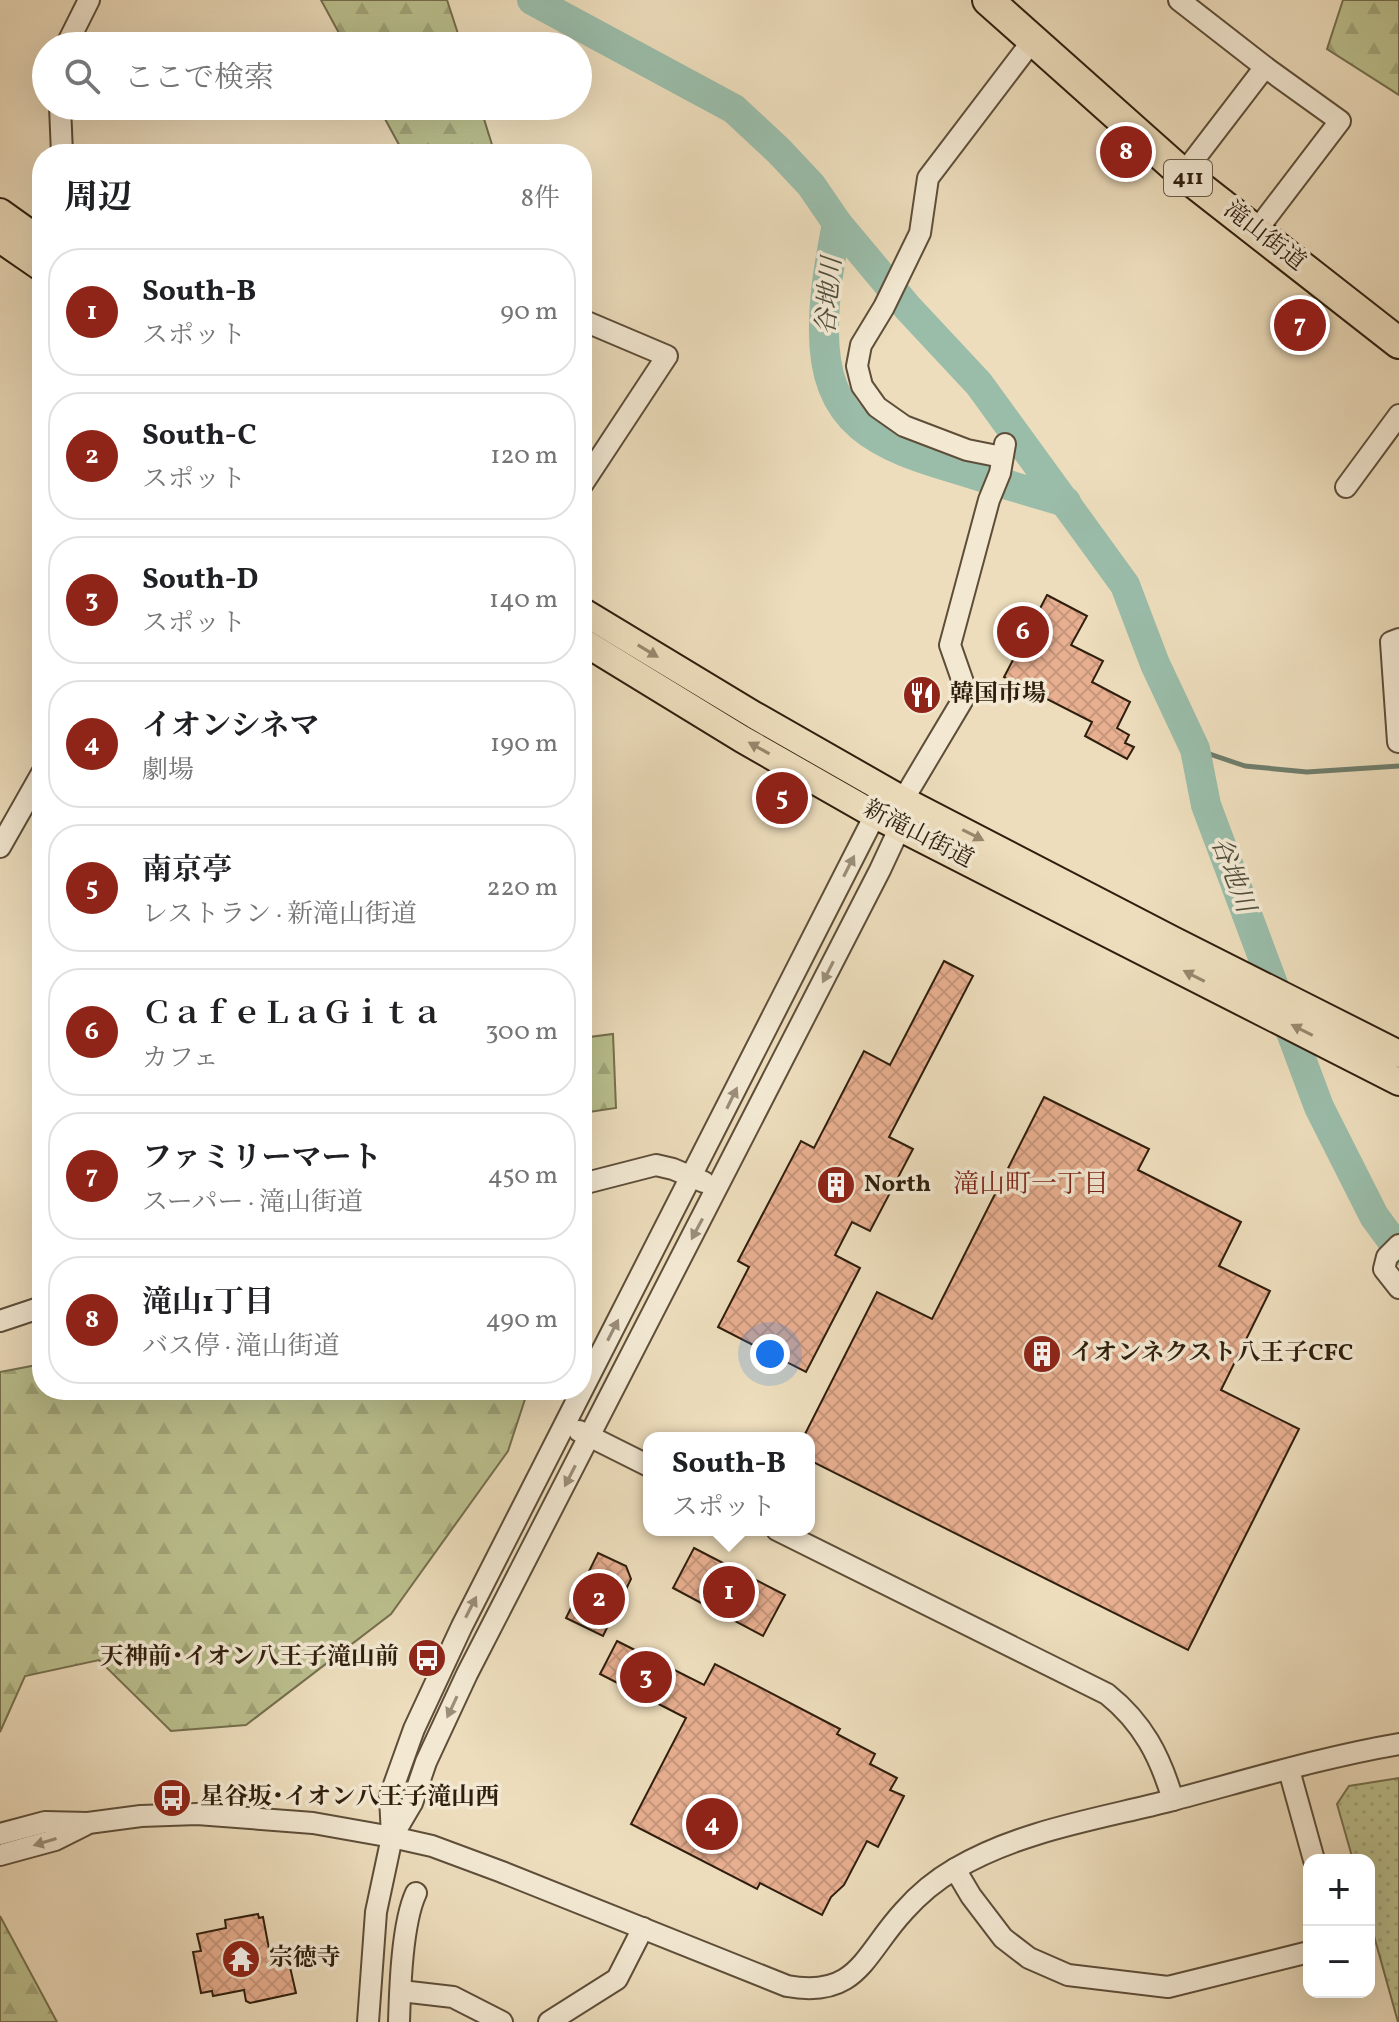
<!DOCTYPE html>
<html lang="ja">
<meta charset="utf-8">
<style>
:root{--surface:#fff;--page:#f6f6f6;--text:#202124;--muted:#757577;--line:#e0e0e0;--accent:#8f2418}
body{margin:0;font-family:Vollkorn,"Noto Serif JP",serif;background:var(--page);color:var(--text)}
.controls{position:absolute;right:24px;bottom:24px;display:grid;overflow:hidden;border-radius:16px;box-shadow:0 8px 32px #0002}
.controls button{width:72px;height:72px;display:grid;place-items:center;padding:0;border:0;border-bottom:2px solid var(--line);background:var(--surface);color:var(--text);font:40px sans-serif}
.you{position:absolute;left:770px;top:1354px;width:28px;height:28px;margin:-20px;border:6px solid #fff;border-radius:50%;background:#1a73e8;box-shadow:0 0 0 12px #1a73e833}
.badge{display:grid;place-items:center;width:52px;height:52px;border-radius:50%;background:var(--accent);color:#fff;font-size:26px;font-weight:700}
.pin{position:absolute;translate:-50% -50%;border:4px solid #fff;box-shadow:0 2px 8px #0006}
.popup{position:absolute;left:643px;top:1432px;width:172px;height:104px;box-sizing:border-box;display:grid;place-content:center;border-radius:16px;background:var(--surface);filter:drop-shadow(0 2px 6px #0005);font-size:26px;white-space:nowrap;color:var(--muted)}
.popup b{font-size:30px;color:var(--text)}
.popup::after{content:'';position:absolute;left:50%;top:100%;margin-left:-16px;border:16px solid transparent;border-top-color:var(--surface)}
.list{margin:0;padding:0;list-style:none}
h2{display:flex;justify-content:space-between;align-items:center;height:104px;margin:0;padding:0 32px;font-size:34px}
h2 small{font-size:26px;font-weight:400;color:var(--muted)}
.list li{display:grid;grid-template-columns:52px 1fr auto;gap:24px;align-items:center;box-sizing:border-box;height:128px;margin:0 16px 16px;padding:0 16px;border:2px solid var(--line);border-radius:32px}
.list b{display:block;font-size:30px;white-space:nowrap}
.list p{margin:0;font-size:26px;white-space:nowrap;color:var(--muted)}
.list em{font-size:26px;font-style:normal;color:var(--muted)}
.icon{flex:none;width:44px;height:44px;fill:none;stroke:currentColor;stroke-width:2;stroke-linecap:round;stroke-linejoin:round}
.map{position:relative;flex:none;width:1399px;height:2022px;overflow:hidden}
.search{position:absolute;background:var(--surface);box-shadow:0 8px 32px #0002;left:32px;top:32px;width:560px;height:88px;display:flex;align-items:center;gap:20px;box-sizing:border-box;padding:0 28px;border-radius:44px;color:var(--muted);font-size:30px}
.panel{position:absolute;background:var(--surface);box-shadow:0 8px 32px #0002;left:32px;top:144px;width:560px;height:1256px;border-radius:32px}
.map>svg:first-child{display:block}
</style>
<div class="map">
<svg width="1399" height="2022" viewBox="0 0 1399 2022">
<defs>
<pattern id="grass-dots" width="8" height="8" patternUnits="userSpaceOnUse" patternTransform="scale(2)"><rect width="8" height="8" fill="#bbc08e"/><path d="M2 2h.1M6 6h.1" fill="none" stroke="#a1a579" stroke-width="1.8" stroke-linecap="round"/></pattern>
<pattern id="forest-firs" width="22" height="20" patternUnits="userSpaceOnUse" patternTransform="scale(2)"><rect width="22" height="20" fill="#bbc08e"/><path d="M5 1l3.5 6h-7zM16 11l3.5 6h-7z" fill="#a1a579"/></pattern>
<pattern id="building-cross-hatch" width="8" height="8" patternUnits="userSpaceOnUse" patternTransform="scale(2)"><rect width="8" height="8" fill="#e8af90"/><path d="M0 0l8 8M0 8l8-8" fill="none" stroke="#c7967b"/></pattern>
</defs>
<rect width="100%" height="100%" fill="#edddbc"/>
<filter id="stains"><feTurbulence type="fractalNoise" baseFrequency=".0025" numOctaves="4"/><feColorMatrix values="0 0 0 0 .2 0 0 0 0 .09 0 0 0 0 .02 0 0 0 .5 -.17"/></filter>
<radialGradient id="worn" r=".72"><stop offset=".6" stop-color="#630" stop-opacity="0"/><stop offset="1" stop-color="#630" stop-opacity=".3"/></radialGradient>
<polygon fill="url(#grass-dots)" stroke="#756f4e" stroke-width="2" points="1399,1778 1399,2022 1398,2022 1369,1918 1369,1860 1353,1860 1337,1804 1349,1786"/>
<g fill="url(#forest-firs)" stroke="#756f4e" stroke-width="2">
<polygon points="321,0 447,0 462,46 346,46"/>
<polygon points="1343,0 1399,0 1399,95 1327,49"/>
<polygon points="378,106 480,106 493,148 499,154 404,154"/>
<polygon points="613,1034 616,1108 582,1113 582,1038"/>
<polygon points="42,1364 42,1390 528,1390 508,1451 391,1614 246,1725 171,1731 99,1660 25,1676 0,1732 0,1372"/>
<polygon points="0,1916 57,2022 0,2022"/>
</g>
<g fill="none" stroke-linecap="round" stroke-linejoin="round">
<polyline stroke="#6f7d6b" stroke-width="5" points="1195,749 1245,766 1307,772 1399,766"/>
<g stroke="#9abdaa" stroke-width="30">
<polyline points="532,0 734,109 779,151 811,185 837,223 908,308 979,384 1125,585 1155,664 1195,749 1206,805 1319,1107 1374,1216 1399,1250"/>
<path d="M837,223C831,256 824,291 824,326C822,425 878,446 960,470C995,481 1030,492 1066,502"/>
</g>
</g>
<g fill="url(#building-cross-hatch)" stroke="#2f1e0d" stroke-width="2">
<polygon points="1047,595 1087,616 1071,645 1103,661 1092,682 1130,702 1117,728 1129,735 1125,743 1134,747 1127,759 1085,736 1092,722 1004,677"/>
<polygon points="944,961 973,976 889,1137 913,1149 870,1231 852,1222 835,1255 860,1268 806,1372 718,1327 749,1267 738,1261 801,1141 814,1148 864,1051 890,1065"/>
<polygon points="1044,1097 1149,1149 1138,1170 1241,1222 1219,1266 1270,1291 1221,1390 1299,1429 1188,1650 809,1460 809,1438 803,1438 877,1292 932,1319"/>
<polygon points="694,1548 785,1595 763,1636 673,1588"/>
<polygon points="598,1553 626,1566 631,1579 603,1636 566,1618"/>
<polygon points="617,1641 704,1685 715,1664 840,1729 837,1734 875,1754 870,1764 897,1778 890,1790 904,1796 878,1847 867,1841 844,1885 831,1897 822,1915 760,1883 757,1889 631,1824 686,1718 600,1674"/>
<polygon points="258,1914 259,1918 263,1917 270,1954 284,1952 284,1954 287,1954 296,1993 250,2003 246,2001 244,1990 213,1996 212,1991 201,1993 193,1952 201,1951 197,1934 226,1928 225,1920"/>
</g>
<g fill="none" stroke-linecap="round" stroke-linejoin="round">
<defs>
<g id="minor">
<polyline points="1179,0 1265,67 1340,121 1256,231"/>
<polyline points="66,46 89,0"/>
<polyline points="60,106 62,154"/>
<polyline points="1183,174 1265,67"/>
<polyline points="582,320 667,356 582,485"/>
<polyline points="1002,457 967,450 904,426 877,407 862,386 857,366 861,345 884,307 920,233 928,178 1033,40"/>
<polyline points="1346,487 1399,415"/>
<polyline points="1398,742 1391,642 1399,639"/>
<polyline points="0,847 42,773"/>
<polyline points="582,1184 656,1165 673,1169 704,1182"/>
<polyline points="1399,1245 1387,1257 1384,1269 1399,1288"/>
<polyline points="0,1321 42,1307"/>
<polyline points="579,1431 649,1466"/>
<path d="M777,1530L1107,1694C1143,1723 1160,1756 1173,1800"/>
<polyline points="1289,1770 1314,1860"/>
<path d="M0,1834L45,1822L88,1823L141,1816L197,1814L313,1823L392,1837L432,1846L502,1872L787,1986C858,1999 864,1954 904,1911C919,1894 936,1880 955,1869C1019,1831 1098,1819 1169,1801C1245,1781 1322,1757 1399,1744"/>
<polyline points="392,1837 412,1803 426,1762 467,1674 880,870 900,827 903,800 962,701 964,685 950,645 989,500 1000,473 1005,444"/>
<polyline points="0,1855 55,1840 85,1825"/>
<polyline points="955,1869 971,1896 1003,1938 1029,1958 1068,1975 1168,1987 1309,1952"/>
<polyline points="401,1991 453,1997 502,2022"/>
<polyline points="368,2022 376,1912 392,1837 390,1796 414,1729 462,1626 875,815 886,809"/>
<path d="M399,2022C400,1988 402,1923 416,1893"/>
<polyline points="549,2022 617,1979 643,1928"/>
</g>
<g id="major">
<polyline points="0,212 42,242"/>
<polyline points="0,239 42,268"/>
<polyline points="582,611 754,715 903,800 1173,940 1399,1054"/>
<polyline points="582,641 742,739 875,815 1399,1082"/>
</g>
<polyline id="highway" points="988,0 1183,174 1399,343"/>
</defs>
<use href="#minor" stroke="#5e4e39" stroke-width="24"/>
<use href="#major" stroke="#2f1e0d" stroke-width="30"/>
<use href="#highway" stroke="#2f1e0d" stroke-width="34"/>
<use href="#minor" stroke="#f3e9d3" stroke-width="20"/>
<use href="#major" stroke="#edddbc" stroke-width="26"/>
<use href="#highway" stroke="#edddbc" stroke-width="30"/>
</g>
<defs><path id="oneway-solid" d="M-6-.8H1V-3.2L6.5 0L1 3.2V.8H-6Z" transform="scale(2)"/></defs>
<g fill="#98876d">
<use href="#oneway-solid" transform="translate(648 651) rotate(31)"/>
<use href="#oneway-solid" transform="translate(759 748) rotate(-151)"/>
<use href="#oneway-solid" transform="translate(973 835) rotate(27)"/>
<use href="#oneway-solid" transform="translate(1194 976) rotate(-153)"/>
<use href="#oneway-solid" transform="translate(1302 1030) rotate(-153)"/>
</g>
<g fill="#9b8e7a">
<use href="#oneway-solid" transform="translate(849 866) rotate(-63)"/>
<use href="#oneway-solid" transform="translate(828 972) rotate(117)"/>
<use href="#oneway-solid" transform="translate(732 1098) rotate(-64)"/>
<use href="#oneway-solid" transform="translate(697 1229) rotate(118)"/>
<use href="#oneway-solid" transform="translate(613 1330) rotate(-63)"/>
<use href="#oneway-solid" transform="translate(570 1476) rotate(117)"/>
<use href="#oneway-solid" transform="translate(471 1607) rotate(-63)"/>
<use href="#oneway-solid" transform="translate(452 1707) rotate(115)"/>
<use href="#oneway-solid" transform="translate(45 1842) rotate(163)"/>
</g>
<defs>
<symbol id="restaurant-disc" viewBox="-11 -11 22 22"><circle r="9.5" fill="#8f2418" stroke="#f3e9d3"/><path d="M-5-6h1v4h1v-4h1v4h1v-4h1v5L-1.5 .5V6h-2V.5L-5-1ZM5-6V6H3V1.5H1.5Q1.5-4 5-6Z" fill="#fff"/></symbol>
<symbol id="building-disc" viewBox="-11 -11 22 22"><circle r="9.5" fill="#8f2418" stroke="#f3e9d3"/><path d="M-4-6H4V6H1V3H-1V6H-4ZM-2.5-4.3h1.7v1.8h-1.7ZM.8-4.3h1.7v1.8H.8ZM-2.5-1h1.7V.8h-1.7ZM.8-1h1.7V.8H.8Z" fill="#fff"/></symbol>
<symbol id="bus-disc" viewBox="-11 -11 22 22"><circle r="9.5" fill="#8f2418" stroke="#f3e9d3"/><path d="M-5-6H5V4H4V6H2V4H-2V6H-4V4H-5ZM-3.5-4V0h7V-4ZM-3.5 1.2v1.5H-2V1.2ZM2 1.2v1.5H3.5V1.2Z" fill="#fff"/></symbol>
<symbol id="temple-disc" viewBox="-11 -11 22 22"><circle r="9.5" fill="#8f2418" stroke="#f3e9d3"/><path d="M0-6L5-2H3V0L6.5 2.5H4V6H1.5V3h-3V6H-4V2.5H-6.5L-3 0V-2H-5Z" fill="#fff"/></symbol>
</defs>
<g fill-rule="evenodd">
<use href="#restaurant-disc" x="900" y="673" width="44" height="44"/>
<use href="#building-disc" x="814" y="1163" width="44" height="44"/>
<use href="#building-disc" x="1020" y="1332" width="44" height="44"/>
<use href="#bus-disc" x="405" y="1636" width="44" height="44"/>
<use href="#bus-disc" x="150" y="1776" width="44" height="44"/>
<use href="#temple-disc" x="219" y="1937" width="44" height="44"/>
</g>
<g text-anchor="middle" dominant-baseline="central" stroke-width="7" stroke-linejoin="round" paint-order="stroke">
<rect fill="#f3e9d3" stroke="#6a5b48" stroke-width="2" x="1164" y="160" width="48" height="36" rx="6"/>
<g font-size="22" font-weight="bold" fill="#2f1e0d">
<text x="1188" y="178">411</text>
</g>
<g font-size="24" fill="#2f1e0d" stroke="#f3e9d3">
<text transform="translate(1264 237) rotate(38)">滝山街道</text>
<text transform="translate(918 835) rotate(27)">新滝山街道</text>
</g>
<g font-size="24" font-weight="bold" fill="#2f1e0d" stroke="#f3e9d3" text-anchor="start">
<text x="950" y="695">韓国市場</text>
<text x="864" y="1185">North</text>
<text x="1070" y="1354">イオンネクスト八王子CFC</text>
<text x="399" y="1658" text-anchor="end">天神前･イオン八王子滝山前</text>
<text x="200" y="1798">星谷坂･イオン八王子滝山西</text>
<text x="269" y="1959">宗徳寺</text>
</g>
<g font-size="26" font-style="italic" fill="#4f4e3c" stroke="#f3e9d3">
<text transform="translate(830 296) rotate(-85)">谷地川</text>
<text transform="translate(1232 875) rotate(69)">谷地川</text>
</g>
<g font-size="26" fill="#7a1f14" stroke="#f3e9d3">
<text x="1031" y="1185">滝山町一丁目</text>
</g>
</g>
<rect width="100%" height="100%" filter="url(#stains)"/>
<rect width="100%" height="100%" fill="url(#worn)"/>
</svg>
<div class="controls">
<button>+</button>
<button>−</button>
</div>
<div class="you"></div>
<div class="pin badge" style="left:729px;top:1592px">1</div>
<div class="popup"><b>South-B</b>スポット</div>
<div class="pin badge" style="left:599px;top:1599px">2</div>
<div class="pin badge" style="left:646px;top:1677px">3</div>
<div class="pin badge" style="left:712px;top:1824px">4</div>
<div class="pin badge" style="left:782px;top:798px">5</div>
<div class="pin badge" style="left:1023px;top:632px">6</div>
<div class="pin badge" style="left:1300px;top:325px">7</div>
<div class="pin badge" style="left:1126px;top:152px">8</div>
<div class="search"><svg class="icon" aria-label="search" viewBox="0 0 24 24"><circle cx="10" cy="10" r="6"/><path d="M15 15l6 6"/></svg>ここで検索</div>
<section class="panel">
<h2>周辺<small>8件</small></h2>
<ul class="list">
<li><span class="badge">1</span><div><b>South-B</b><p>スポット</p></div><em>90 m</em></li>
<li><span class="badge">2</span><div><b>South-C</b><p>スポット</p></div><em>120 m</em></li>
<li><span class="badge">3</span><div><b>South-D</b><p>スポット</p></div><em>140 m</em></li>
<li><span class="badge">4</span><div><b>イオンシネマ</b><p>劇場</p></div><em>190 m</em></li>
<li><span class="badge">5</span><div><b>南京亭</b><p>レストラン · 新滝山街道</p></div><em>220 m</em></li>
<li><span class="badge">6</span><div><b>ＣａｆｅＬａＧｉｔａ</b><p>カフェ</p></div><em>300 m</em></li>
<li><span class="badge">7</span><div><b>ファミリーマート</b><p>スーパー · 滝山街道</p></div><em>450 m</em></li>
<li><span class="badge">8</span><div><b>滝山1丁目</b><p>バス停 · 滝山街道</p></div><em>490 m</em></li>
</ul>
</section>
</div>
